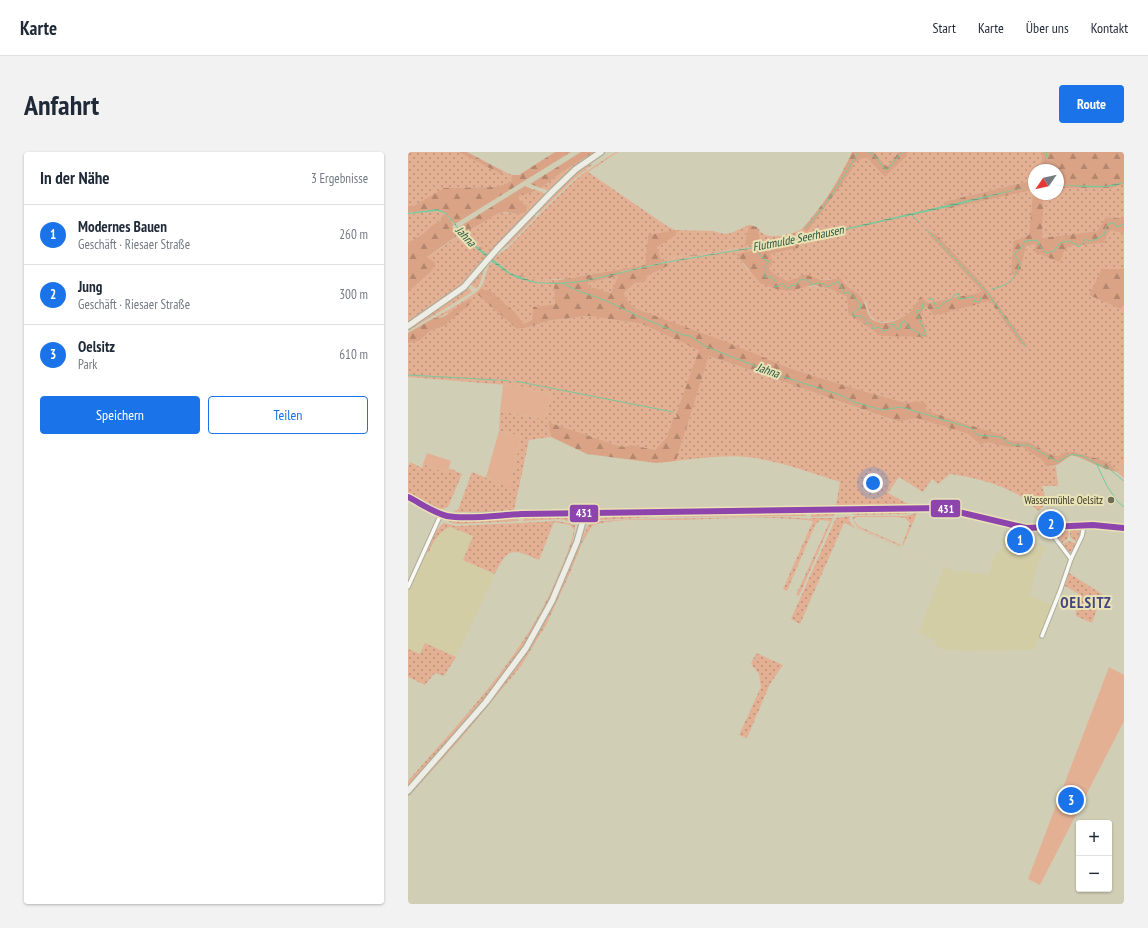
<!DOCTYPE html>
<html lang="de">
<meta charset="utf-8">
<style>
:root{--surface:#fff;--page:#f2f2f3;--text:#1f2937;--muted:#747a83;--line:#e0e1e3;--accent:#1a73e8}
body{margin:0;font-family:"PT Sans Narrow",sans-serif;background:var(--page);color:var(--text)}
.controls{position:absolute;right:12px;bottom:12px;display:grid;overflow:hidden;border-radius:4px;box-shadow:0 1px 3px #0004}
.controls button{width:36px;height:36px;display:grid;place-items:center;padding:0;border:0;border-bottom:1px solid var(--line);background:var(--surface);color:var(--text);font:20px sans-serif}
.compass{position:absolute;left:620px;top:12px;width:36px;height:36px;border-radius:50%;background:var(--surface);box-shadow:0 1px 3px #0004;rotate:236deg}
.you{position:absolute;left:465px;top:331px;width:14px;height:14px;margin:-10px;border:3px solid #fff;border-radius:50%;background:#1a73e8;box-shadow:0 0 0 6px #1a73e833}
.badge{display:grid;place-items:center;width:26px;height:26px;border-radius:50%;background:var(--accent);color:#fff;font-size:13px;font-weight:700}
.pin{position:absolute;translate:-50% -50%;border:2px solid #fff;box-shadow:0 1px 4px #0006}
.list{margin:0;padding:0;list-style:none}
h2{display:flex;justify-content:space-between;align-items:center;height:52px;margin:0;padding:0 16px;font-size:17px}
h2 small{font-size:13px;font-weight:400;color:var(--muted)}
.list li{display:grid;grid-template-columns:26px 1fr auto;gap:12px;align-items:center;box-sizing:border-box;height:60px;padding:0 16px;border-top:1px solid var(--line)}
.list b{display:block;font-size:15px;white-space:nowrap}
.list p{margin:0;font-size:13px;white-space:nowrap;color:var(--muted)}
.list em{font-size:13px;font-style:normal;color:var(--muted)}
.actions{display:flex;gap:8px;padding:12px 16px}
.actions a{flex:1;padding:9px 0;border:1px solid var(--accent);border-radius:4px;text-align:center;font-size:14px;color:var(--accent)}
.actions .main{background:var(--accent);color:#fff}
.map{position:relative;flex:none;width:716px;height:752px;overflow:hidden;border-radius:4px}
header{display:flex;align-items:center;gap:24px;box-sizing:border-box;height:56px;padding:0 20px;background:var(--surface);border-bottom:1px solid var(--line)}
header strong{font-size:19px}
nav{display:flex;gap:22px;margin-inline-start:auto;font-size:14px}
.intro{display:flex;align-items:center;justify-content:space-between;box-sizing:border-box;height:96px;padding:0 24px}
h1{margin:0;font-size:28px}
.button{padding:10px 18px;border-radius:4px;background:var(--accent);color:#fff;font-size:14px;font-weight:700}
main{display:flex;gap:24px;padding:0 24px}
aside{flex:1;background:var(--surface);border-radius:4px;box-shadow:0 1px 3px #0004}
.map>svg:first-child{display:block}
</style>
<header>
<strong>Karte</strong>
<nav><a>Start</a><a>Karte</a><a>Über uns</a><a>Kontakt</a></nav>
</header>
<div class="intro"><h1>Anfahrt</h1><a class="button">Route</a></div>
<main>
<aside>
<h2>In der Nähe<small>3 Ergebnisse</small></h2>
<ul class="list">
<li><span class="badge">1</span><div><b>Modernes Bauen</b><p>Geschäft · Riesaer Straße</p></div><em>260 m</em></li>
<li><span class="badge">2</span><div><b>Jung</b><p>Geschäft · Riesaer Straße</p></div><em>300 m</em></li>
<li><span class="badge">3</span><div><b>Oelsitz</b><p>Park</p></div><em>610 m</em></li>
</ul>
<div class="actions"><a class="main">Speichern</a><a>Teilen</a></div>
</aside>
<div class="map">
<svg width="716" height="752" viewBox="0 0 716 752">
<defs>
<pattern id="grass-dots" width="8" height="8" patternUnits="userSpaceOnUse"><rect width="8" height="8" fill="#e3b094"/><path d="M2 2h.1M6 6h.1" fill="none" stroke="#b99079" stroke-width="1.8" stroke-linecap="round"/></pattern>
<pattern id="forest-firs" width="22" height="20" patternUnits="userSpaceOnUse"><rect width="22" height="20" fill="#dba385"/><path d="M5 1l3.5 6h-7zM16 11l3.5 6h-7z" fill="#b3866d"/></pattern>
<pattern id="wetland-marsh" width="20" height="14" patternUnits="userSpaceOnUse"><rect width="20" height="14" fill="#e3b094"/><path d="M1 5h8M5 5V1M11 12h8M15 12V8" fill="none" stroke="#b99079"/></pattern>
<pattern id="water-rules" width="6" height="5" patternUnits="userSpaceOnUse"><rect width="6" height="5" fill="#78c89b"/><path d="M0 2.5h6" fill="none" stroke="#63a37e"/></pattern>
</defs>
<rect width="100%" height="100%" fill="#d1ceb6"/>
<g fill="#d3cda6">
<polygon points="31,375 42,375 65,384 55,408 87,422 48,505 17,491 12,502 0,497 0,439 27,381"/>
<polygon points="603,378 620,381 619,390 636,394 637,397 629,412 622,444 645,453 626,498 555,499 538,498 528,494 527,489 511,480 536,415 552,421 554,417 568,422 570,420 580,424 588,400 592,400 597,387 600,388"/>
</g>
<g fill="url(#grass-dots)" fill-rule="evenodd">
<polygon points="0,0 50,0 93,22 95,19 104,23 103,26 104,29 89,35 36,36 7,53 0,54"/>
<polygon points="186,0 190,0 144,38 141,39 133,36 151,22"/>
<path d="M208,0H210L180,20L259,74L267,78L305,79L316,82L323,81L341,73L336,93L353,90L349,75C351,77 353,81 356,82C364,87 387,82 394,77L396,79L445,12L453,7L459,6L477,25L499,4L500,0H635L632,18H626V28L535,50L538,57L625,38L621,83L605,89L603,123L613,117L618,96L627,92L656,99L661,94L696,91L702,78L716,82V117H694L713,157L716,153V306L709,320L701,310L667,300H658L650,304L644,303L621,290L601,288L592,282L558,272L518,258L507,249L499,251L462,241L384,217L226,156L218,147L216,141L227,131L237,130L239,124L260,113L257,111L392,87L332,97L331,96L253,107L249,95L240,83L237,113C220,116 202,119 185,122C149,129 115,135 86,106L91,102L100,96L136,58L166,29L177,20ZM519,81L528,82L575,132L619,194L612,192L582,149L526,164L518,154L513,162L520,185L440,161L439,145C426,138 413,132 398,135L340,118L328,102L390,96L363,102V114L361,116C366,125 371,124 380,129L385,128L389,124L415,128L422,127L436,132L439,137L446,139L452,144L458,151L462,164L468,169L473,170L484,169L496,165L505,157L509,148L517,149L521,151L573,140L571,136Z"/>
<polygon points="466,0 491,0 479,15"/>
<path d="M184,12H185L165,28L131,61L129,59C140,47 170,13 184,12Z"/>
<polygon points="716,32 716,67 698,65 689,79 634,86 636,42 650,42 650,36 704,36"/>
<path d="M126,37L138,42L83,100L81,101L56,81C67,74 82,61 96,61C107,60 109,66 119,55L111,47V44L121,41Z"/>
<polygon points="30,59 38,62 35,63 32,69 24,73 16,81 0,91 0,62"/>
<polygon points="126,62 128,65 103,91 90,100"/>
<polygon points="49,76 59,88 78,104 75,109 76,110 60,129 0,172 0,140 24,119 19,105 49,85 46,78"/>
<path d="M84,110C108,128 119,131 149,132L146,134L147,152L126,155L124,168L116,172L106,159L95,150L69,142L109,177L117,176L144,168L181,164L234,172L292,198L268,262L269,265C263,271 264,275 260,283C257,289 252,294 247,298L224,293L214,295L140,270L143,285L121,288L106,358L217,356L428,354L432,330C404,321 376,311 347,306C321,302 294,306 268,309L301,204L490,270L508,266L560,282L572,293L578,290L599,295H614L635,308L642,315L648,314L650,334H634L639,350L631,359C626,356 622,351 617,347C595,332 568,326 542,322L530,332L524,327L515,340L491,325L480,341L498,351L503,353L502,355L428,354L427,356L106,360H48L45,359L50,358L64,320L102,335L113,284L91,279L92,259L137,267L144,242L110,234L0,225V191L10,189L22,179L34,175L40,161L30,166H26C38,159 65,145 73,135C79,127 76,119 84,110Z"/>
<path d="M79,112V113C73,120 75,130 68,137L62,132Z"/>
<polygon points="211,124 203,141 180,134 180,131"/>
<polygon points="60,135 64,140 2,178 0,176"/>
<path d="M2,310L14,316L15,312L39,321L41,316L54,322L40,355C28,362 11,348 0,343V317Z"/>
<polygon points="446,360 500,360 502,361 496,362 445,363"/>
<polygon points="398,361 398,364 248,365 248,363"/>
<polygon points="403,361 425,361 426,362 426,364 403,365"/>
<polygon points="509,361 495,394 494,393 502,371 497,366 488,365 449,365 445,367 450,374 493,393 492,394 449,375 444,366 447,364 496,364"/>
<polygon points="245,363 245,365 193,368 181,371 189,366"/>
<polygon points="141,364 162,366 168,371 152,367 115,369 116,365"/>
<polygon points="442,364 441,369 446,375 536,415 436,371 392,472 383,467 427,368 428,366"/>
<polygon points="85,365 109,365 111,369 51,372 44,371 39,368"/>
<path d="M377,365L401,367L403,366H425L391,444L388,443L422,369L412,368L407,373L379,439L375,437L405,369C360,363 311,367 265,368C245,368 201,366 184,374L174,391L162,421L138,473L113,514L49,591L0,645V642L80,550L121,497L147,449L180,373L193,369L226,367Z"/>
<path d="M150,369L167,373C166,392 158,411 151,428C117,509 57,570 0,636V629C56,565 119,501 151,421C157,407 163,393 166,378L162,373L146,370L131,408C105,397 100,394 87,422L55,408L65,384L42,375C31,379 25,390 21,400L18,399C23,388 27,378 36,371L48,374Z"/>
<path d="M661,378C661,386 659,388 653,392L649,386V380Z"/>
<polygon points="662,378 672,378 673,381 668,390 662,385"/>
<polygon points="660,389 668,391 663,400 660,401 653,393"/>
<polygon points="661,421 694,442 684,471 668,464 668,458 674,444 657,434"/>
<polygon points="17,491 48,505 36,524 27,521 17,533 0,525 0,497 12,502"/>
<polygon points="348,501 375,513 362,532 339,586 331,583 353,535 351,522 343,512"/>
</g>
<g fill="url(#forest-firs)" fill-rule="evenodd">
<polygon points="50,0 59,0 95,19 93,22"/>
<polygon points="147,0 163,0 47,72 38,61 30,57 0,61 0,54 7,53 36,36 89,35 104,29 103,26 104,23 111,23"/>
<polygon points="173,0 186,0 151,22 133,36 122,32"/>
<path d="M444,0H466L479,15L491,0H500L499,4L477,25L459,6L453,7L445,12L444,18L399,80L394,77C415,54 431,29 444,0Z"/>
<polygon points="635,0 716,0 716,32 704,36 650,36 650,18 632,18"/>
<polygon points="626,28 626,42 636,42 634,86 689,79 698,65 716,67 716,82 702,78 696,91 661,94 656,99 652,110 627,100 627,92 618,95 613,117 610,122 603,123 605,89 621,83 625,38 538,57 535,50"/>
<polygon points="117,34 126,38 125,40 111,44 111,47 119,55 118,60 109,62 97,60 89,62 56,81 51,75"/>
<polygon points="38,62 46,73 44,74 49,84 19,105 27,111 24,119 0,140 0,91 16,81 24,73 32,69 35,63"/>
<polygon points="341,73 349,75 353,90 336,94"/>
<path d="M268,78V83L249,95L253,107L257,110L212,120V121L257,111L261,113L239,124L237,130L227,131L216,141L218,147L226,156L318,190L384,217L462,241L499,251L507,249L518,251V258L558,272L592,282L601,288L621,290L644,303L650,304L658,300H667L701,310L709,320C693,317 680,308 664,303C655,308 649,316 638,314L634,308L614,295H599L578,290L572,293L560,282L508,266L491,270L301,204L268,309L248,311L179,302L143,285L140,270L214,295L224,293L247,298L259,285L265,267L269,265L268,262L291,198L234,172L181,164L144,168L117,176L109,177L69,142L72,138H81L106,159L116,172L124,168L125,155L147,152L146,134L151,128L237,113L240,83ZM210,124L203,141L180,134V131Z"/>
<path d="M523,80L528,82L575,132L620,194L612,192L582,149L526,164L518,154L513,162L520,185L473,184L440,161L439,145L422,137L406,133L381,139L371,138L352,131L328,102L392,90L390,96L363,102V106L365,109L363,115L361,116C366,124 372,125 380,129C385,128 389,124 395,123C401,122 407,127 414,128C420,129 426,126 433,127C438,137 447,137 453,145C458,151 458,159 462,165C471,177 495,168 503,159C507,154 508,148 514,144L517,149L521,151L573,140L571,136L519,81Z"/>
<polygon points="694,117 716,117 716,153 713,157 681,143"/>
<path d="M63,147L64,149L63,151L34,175L22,179L11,189L0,191V181L26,166C40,168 50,151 63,147Z"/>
</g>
<g fill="url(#wetland-marsh)">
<path d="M50,75H51C59,84 69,92 79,99C84,104 89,110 95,114C112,126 131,128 151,128L149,131C142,131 135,131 127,130C98,126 68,97 50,75Z"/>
<polygon points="332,96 332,97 257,110 253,107"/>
</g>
<g fill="#e3b094">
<polygon points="95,233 110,234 144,242 137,267 92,259"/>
<polygon points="91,279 113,284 102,336 78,325"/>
<polygon points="19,301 43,309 39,321 15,312"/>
<polygon points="716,306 716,326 709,320"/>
<polygon points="701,515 716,523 716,569 632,733 620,727"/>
</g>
<g fill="url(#water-rules)">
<path d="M716,30C704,39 666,34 650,33L698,34Z"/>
<polygon points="626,33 549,53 392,88 257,111 174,130 149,132 127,131 109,126 101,122 84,110 59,88 38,62 30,59 0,62 0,61 30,57 38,61 60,87 102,121 127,130 149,131 174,129 257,110 392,87"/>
</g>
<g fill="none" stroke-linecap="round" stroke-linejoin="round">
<g stroke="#78c89b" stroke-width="1">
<polyline points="460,0 465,2 477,17 479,18 494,0"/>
<polyline points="636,18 639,0"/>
<polyline points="504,63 512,71"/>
<path d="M398,76C420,52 433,28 450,1"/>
<polyline points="518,77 579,140 617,194"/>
<path d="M350,101L357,108L361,109L357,114L358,118L357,122V125H363L367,128L365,130L366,135L371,134L374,131L379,137L384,133L387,134L392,128C398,127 401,128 404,133L409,131L416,132L419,135L429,130H431L436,141H442L453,153L452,156L445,161V164H454L457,167L458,171H463L465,177L471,175L475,179L479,178L482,175L481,173L486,172L489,177H491L493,175L492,172L497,169L500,175L516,184L518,182L508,159L513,158L515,156L514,152L516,150"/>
<polyline points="154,131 168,138 199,149 230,164 275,183 282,184 297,194 314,201 373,224 432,243 446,250 474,258 493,255 563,276 570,283 592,285 604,293 620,293 650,310 663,302 674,304 688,311 699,334 709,349 716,355"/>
<path d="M584,137C601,133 607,128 612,111L606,102L614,95L617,89L629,88L631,93L639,102L641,100L646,99L652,91L662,89L671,95L678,87L682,89L689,87L697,82C697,75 698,71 706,71L709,75L716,72"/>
<path d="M520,147H525L528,156L530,157C534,149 543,150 547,142H552L550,145L551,147L565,145L567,150L572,149L573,145"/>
<polyline points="0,223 89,228"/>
<polyline points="93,228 101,229"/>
<polyline points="107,229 265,260"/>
<polyline points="688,312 700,316 716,329"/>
</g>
<defs>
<g id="street">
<polyline points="645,375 647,386 663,407"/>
<polyline points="0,435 33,362"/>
<polyline points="634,484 652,439 663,407 674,384 676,373"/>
</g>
<g id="secondary">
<polyline points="0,174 56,135 89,97 145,39 168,17 193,0"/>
<polyline points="0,345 33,362 40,364 55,365 113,362 534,356 618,376 685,373 716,376"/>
<polyline points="0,639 78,550 118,496 144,449 169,390 177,362"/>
</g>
</defs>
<use href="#street" stroke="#afac99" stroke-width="5.5"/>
<use href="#secondary" stroke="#afac99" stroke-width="8"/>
<use href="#street" stroke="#f8f8f4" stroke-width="3.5"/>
<use href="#secondary" stroke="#edece5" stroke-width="5.5"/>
<defs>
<path id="bus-1" d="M0,345C12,351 26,361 39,364C59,368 92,363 113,362L534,356L618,376L685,373L716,376"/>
</defs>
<use href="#bus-1" stroke="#eae3b6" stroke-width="9"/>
<use href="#bus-1" stroke="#8e44ad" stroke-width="6"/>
</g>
<circle fill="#6e6c58" stroke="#eae3b6" stroke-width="1.5" cx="703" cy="348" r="4"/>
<g text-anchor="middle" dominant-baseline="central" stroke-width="4" stroke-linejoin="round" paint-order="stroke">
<g font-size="11" fill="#393725" stroke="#eae3b6" text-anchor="end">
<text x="695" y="348">Wassermühle Oelsitz</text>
</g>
<g font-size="12" font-style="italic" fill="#285740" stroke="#eae3b6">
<text transform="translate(58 84) rotate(47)">Jahna</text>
<text transform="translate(390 86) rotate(-11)">Flutmulde Seerhausen</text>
<text transform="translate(360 218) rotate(19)">Jahna</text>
</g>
<g font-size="15" font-weight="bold" letter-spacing="1" fill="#434582" stroke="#eae3b6">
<text x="678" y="450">OELSITZ</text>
</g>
</g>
<g stroke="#eae3b6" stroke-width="1.5">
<rect x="522" y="347" width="31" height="19" rx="4" fill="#8e44ad"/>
<rect x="161" y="352" width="30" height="19" rx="4" fill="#8e44ad"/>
</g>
<g font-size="11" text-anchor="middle" font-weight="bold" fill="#fff">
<text x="538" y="361">431</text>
<text x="176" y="365">431</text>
</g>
</svg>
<div class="controls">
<button>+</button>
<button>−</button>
</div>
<svg class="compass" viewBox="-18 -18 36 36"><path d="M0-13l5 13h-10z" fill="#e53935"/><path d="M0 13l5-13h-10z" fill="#747a83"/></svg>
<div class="you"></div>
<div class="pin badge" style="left:612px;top:388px">1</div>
<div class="pin badge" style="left:643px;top:372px">2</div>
<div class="pin badge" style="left:663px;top:648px">3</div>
</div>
</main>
